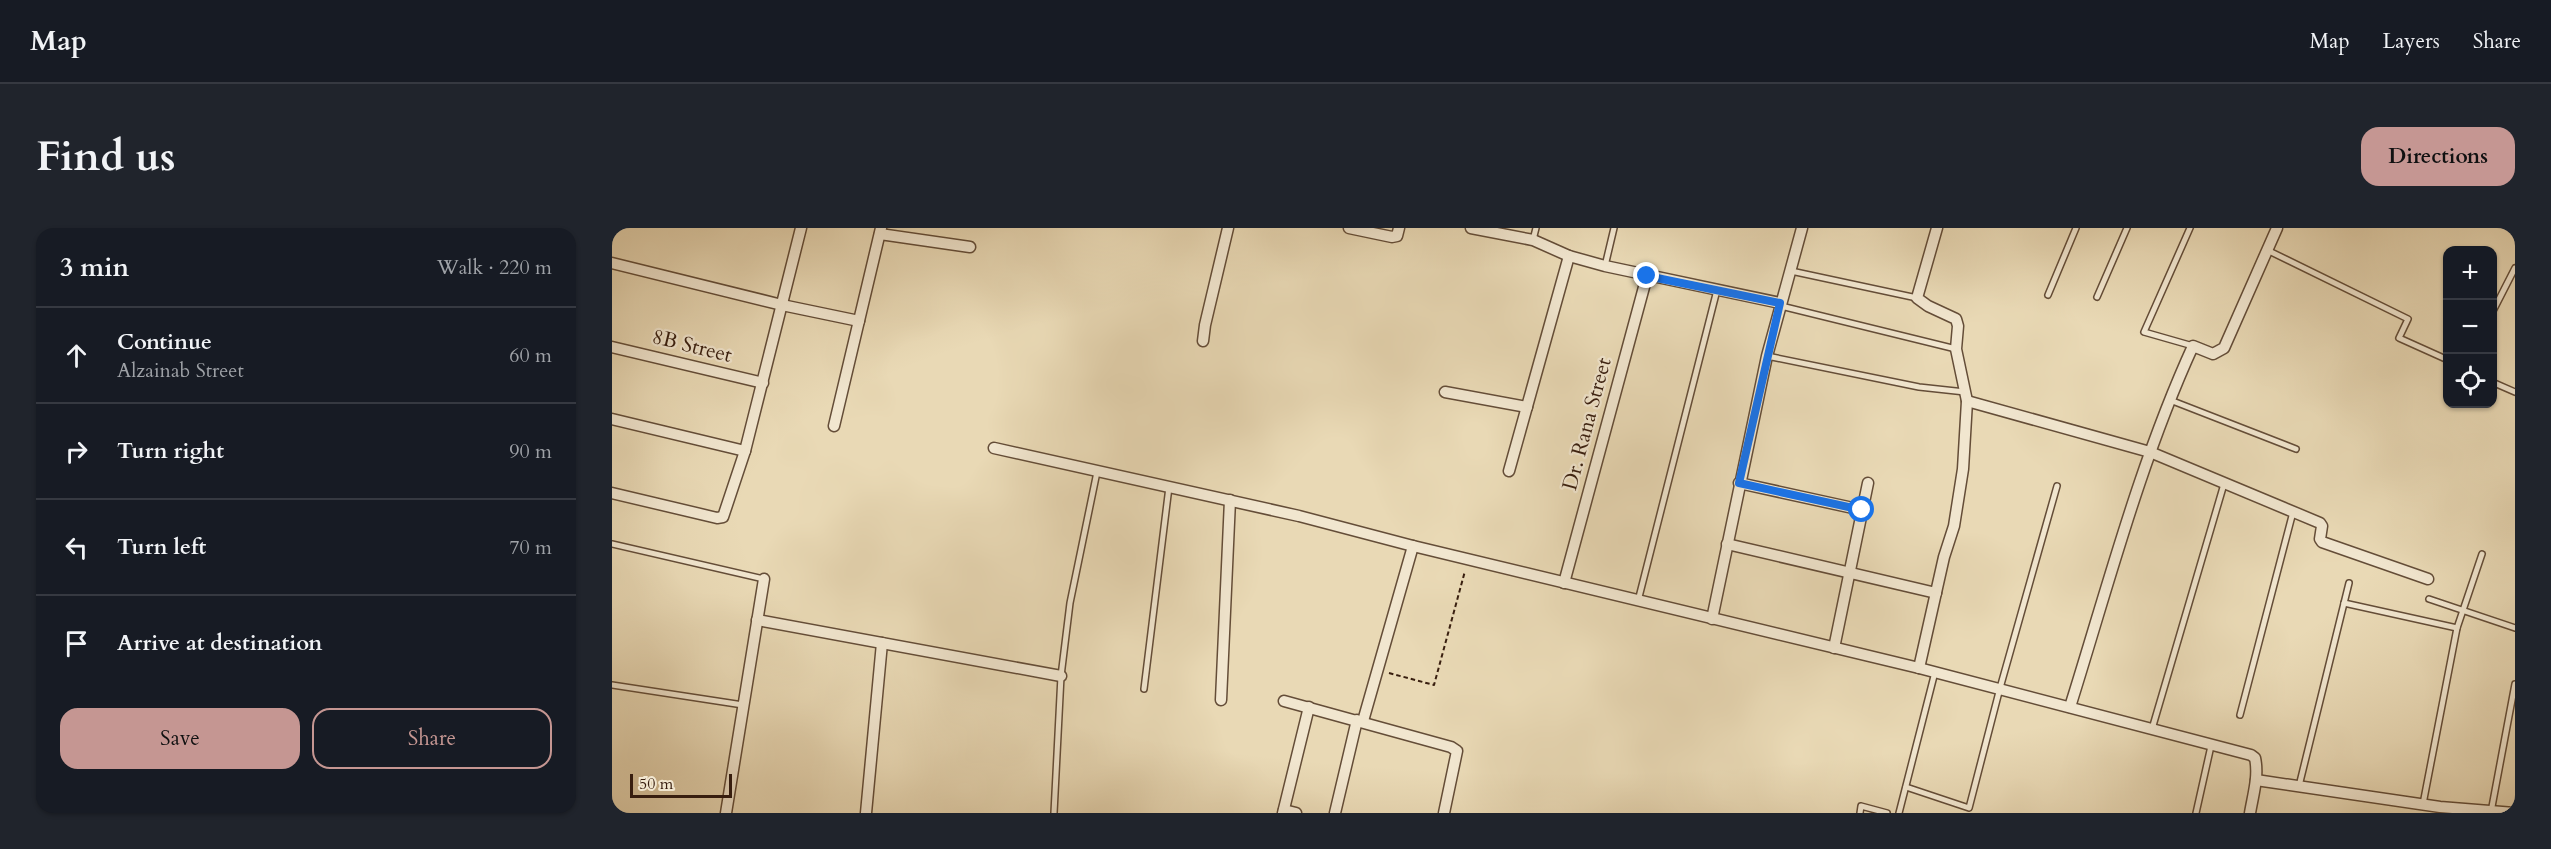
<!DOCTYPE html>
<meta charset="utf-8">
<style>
:root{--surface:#171b24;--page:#20242c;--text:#f1f3f6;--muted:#9ea1a6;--line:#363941;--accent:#c59692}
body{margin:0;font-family:Cardo,serif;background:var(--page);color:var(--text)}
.controls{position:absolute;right:18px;top:18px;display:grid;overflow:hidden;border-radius:12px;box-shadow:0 2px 4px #0004}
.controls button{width:54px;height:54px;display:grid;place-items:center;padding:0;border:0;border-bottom:2px solid var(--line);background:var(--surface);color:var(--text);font:30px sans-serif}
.scale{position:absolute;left:18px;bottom:15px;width:102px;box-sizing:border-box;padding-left:6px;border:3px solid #381e0f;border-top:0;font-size:16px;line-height:21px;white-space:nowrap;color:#381e0f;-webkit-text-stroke:4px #f1e6cf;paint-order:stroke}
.stop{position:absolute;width:18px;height:18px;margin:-14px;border:4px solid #1a73e8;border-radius:50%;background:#fff}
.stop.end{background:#1a73e8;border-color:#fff;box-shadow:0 2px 6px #0008}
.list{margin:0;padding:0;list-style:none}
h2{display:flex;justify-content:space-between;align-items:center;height:78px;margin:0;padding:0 24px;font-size:26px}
h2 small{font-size:20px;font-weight:400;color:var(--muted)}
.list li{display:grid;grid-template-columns:39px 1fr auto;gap:18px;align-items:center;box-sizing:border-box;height:96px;padding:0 24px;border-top:2px solid var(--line)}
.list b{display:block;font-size:22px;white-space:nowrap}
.list p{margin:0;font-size:20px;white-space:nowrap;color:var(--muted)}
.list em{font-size:20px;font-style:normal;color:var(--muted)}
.actions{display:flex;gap:12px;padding:18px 24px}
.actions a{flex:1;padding:14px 0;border:2px solid var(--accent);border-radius:18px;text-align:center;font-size:21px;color:var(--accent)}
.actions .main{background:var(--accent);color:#111}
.icon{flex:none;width:33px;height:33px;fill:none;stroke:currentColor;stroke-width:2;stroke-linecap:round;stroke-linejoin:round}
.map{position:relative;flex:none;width:1903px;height:585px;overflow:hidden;border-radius:18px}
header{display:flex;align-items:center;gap:36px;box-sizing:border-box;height:84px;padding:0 30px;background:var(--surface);border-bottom:2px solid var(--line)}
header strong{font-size:28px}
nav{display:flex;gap:33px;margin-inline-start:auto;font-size:21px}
.intro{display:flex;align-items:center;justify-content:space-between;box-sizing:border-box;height:144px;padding:0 36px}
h1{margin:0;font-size:42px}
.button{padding:15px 27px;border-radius:18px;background:var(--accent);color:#111;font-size:21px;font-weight:700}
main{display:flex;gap:36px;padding:0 36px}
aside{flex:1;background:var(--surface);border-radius:18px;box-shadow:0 2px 4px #0004}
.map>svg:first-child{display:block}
</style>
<header>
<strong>Map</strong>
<nav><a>Map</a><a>Layers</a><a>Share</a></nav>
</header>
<div class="intro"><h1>Find us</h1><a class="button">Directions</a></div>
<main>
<aside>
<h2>3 min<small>Walk · 220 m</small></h2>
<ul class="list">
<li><svg class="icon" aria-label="ahead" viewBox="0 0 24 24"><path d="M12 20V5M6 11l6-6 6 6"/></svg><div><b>Continue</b><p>Alzainab Street</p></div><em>60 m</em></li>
<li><svg class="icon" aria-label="right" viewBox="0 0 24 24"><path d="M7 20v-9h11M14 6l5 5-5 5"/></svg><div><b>Turn right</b></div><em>90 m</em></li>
<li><svg class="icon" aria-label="left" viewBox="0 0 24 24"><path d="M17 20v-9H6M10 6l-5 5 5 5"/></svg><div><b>Turn left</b></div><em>70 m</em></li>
<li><svg class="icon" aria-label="arrive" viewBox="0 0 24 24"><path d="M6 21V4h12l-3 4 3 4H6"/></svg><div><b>Arrive at destination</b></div></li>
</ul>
<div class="actions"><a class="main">Save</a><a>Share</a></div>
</aside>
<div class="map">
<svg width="1903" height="585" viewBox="0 0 1903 585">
<rect width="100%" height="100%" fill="#e9d9b5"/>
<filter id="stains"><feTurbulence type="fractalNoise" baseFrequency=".00333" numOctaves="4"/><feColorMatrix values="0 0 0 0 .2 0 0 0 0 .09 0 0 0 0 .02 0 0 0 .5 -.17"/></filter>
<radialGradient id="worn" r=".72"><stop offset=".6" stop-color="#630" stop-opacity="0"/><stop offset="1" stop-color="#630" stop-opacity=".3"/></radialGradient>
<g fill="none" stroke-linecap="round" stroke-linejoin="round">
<defs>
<g id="lane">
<polyline points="1578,0 1532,104 1581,118"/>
<polyline points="921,12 924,0"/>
<polyline points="1655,22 1796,91 1787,110 1836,132"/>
<polyline points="993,38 1002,0"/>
<polyline points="1179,43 1305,70"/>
<polyline points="1436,67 1464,0"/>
<polyline points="1485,69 1515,0"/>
<polyline points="1169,78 1344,121"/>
<polyline points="1880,85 1903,40"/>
<polyline points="1155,128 1307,159 1353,164"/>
<polyline points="1880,154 1903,164"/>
<polyline points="1558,172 1684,221"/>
<polyline points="0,316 152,351"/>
<polyline points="1817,371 1903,400"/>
<polyline points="1026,373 1105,62"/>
<polyline points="1732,375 1845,400"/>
<polyline points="0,457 131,477"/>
<polyline points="532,461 557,259"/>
<polyline points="1628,487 1681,284"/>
<polyline points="1540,501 1612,256"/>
<polyline points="1687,558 1737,355"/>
<polyline points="1294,559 1357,580 1388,460 1445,258"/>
<polyline points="1811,576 1845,400 1870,326"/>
<polyline points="1879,584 1903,456"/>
<polyline points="442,585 449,448 458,375 485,244"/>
<polyline points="1248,585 1249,578 1275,585"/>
<polyline points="1287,585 1323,444"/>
<polyline points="1584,585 1599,518"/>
</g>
<g id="street">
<polyline points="737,0 780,9 785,8 787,0"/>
<polyline points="859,0 921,12 957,28 993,38 1168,75"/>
<polyline points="268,6 358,19"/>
<polyline points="0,35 170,77 247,93"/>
<polyline points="591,113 593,97 616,0"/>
<polyline points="0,119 151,155"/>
<polyline points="833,164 915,179"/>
<polyline points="1355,173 1538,224 1708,295 1710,298 1708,311 1710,314 1816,351"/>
<polyline points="0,191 133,223"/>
<polyline points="222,198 269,0"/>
<path d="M382,220L687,288L801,318L1307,440L1639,527L1643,530C1647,548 1641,567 1638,585"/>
<polyline points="897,243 957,28"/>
<polyline points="1127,255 1250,282"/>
<polyline points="0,265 105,290 111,289 133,223 189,0"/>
<polyline points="1115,316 1324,365"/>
<polyline points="952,355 1035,48"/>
<polyline points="1100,391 1155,128 1190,0"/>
<polyline points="145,392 449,448"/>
<polyline points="1222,420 1256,255"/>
<polyline points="1307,440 1332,329 1342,298 1351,241 1355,173 1344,121 1346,98 1344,91 1316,78 1305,70 1325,0"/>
<polyline points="609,472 618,272"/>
<polyline points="672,473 839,519 845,523 832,585"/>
<path d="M1458,479C1496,358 1528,234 1581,118L1601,126L1612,120L1665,0"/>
<polyline points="751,493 801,318"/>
<polyline points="1644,552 1828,579 1903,585"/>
<polyline points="672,582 684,585"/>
<polyline points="114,585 152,351"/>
<polyline points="254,585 270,415"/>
<polyline points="671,585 697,479"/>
<polyline points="723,585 745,492"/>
</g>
</defs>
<use href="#lane" stroke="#644d38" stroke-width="8"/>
<use href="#street" stroke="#644d38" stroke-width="13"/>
<polyline stroke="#381e0f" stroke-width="2" stroke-dasharray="4.5 3" stroke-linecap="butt" points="777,445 822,457 853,343"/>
<use href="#lane" stroke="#f1e6cf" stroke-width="5"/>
<use href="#street" stroke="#f1e6cf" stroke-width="10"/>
</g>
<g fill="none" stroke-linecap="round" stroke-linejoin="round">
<polyline stroke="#1a73e8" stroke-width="8" points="1035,48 1168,75 1127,255 1250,282"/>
</g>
<g text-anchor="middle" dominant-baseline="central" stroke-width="4.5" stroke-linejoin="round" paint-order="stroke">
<g font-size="21" fill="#381e0f" stroke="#f1e6cf">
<text transform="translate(80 118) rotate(14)">8B Street</text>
<text transform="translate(975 196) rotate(-75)">Dr. Rana Street</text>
</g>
</g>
<rect width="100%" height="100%" filter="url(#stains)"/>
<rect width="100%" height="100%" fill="url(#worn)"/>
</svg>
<div class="controls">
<button>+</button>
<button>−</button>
<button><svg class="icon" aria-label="locate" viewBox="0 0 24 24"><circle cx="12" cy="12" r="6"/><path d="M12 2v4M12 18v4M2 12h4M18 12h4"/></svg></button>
</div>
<div class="scale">50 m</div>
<div class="stop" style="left:1250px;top:282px"></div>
<div class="stop end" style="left:1035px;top:48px"></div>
</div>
</main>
